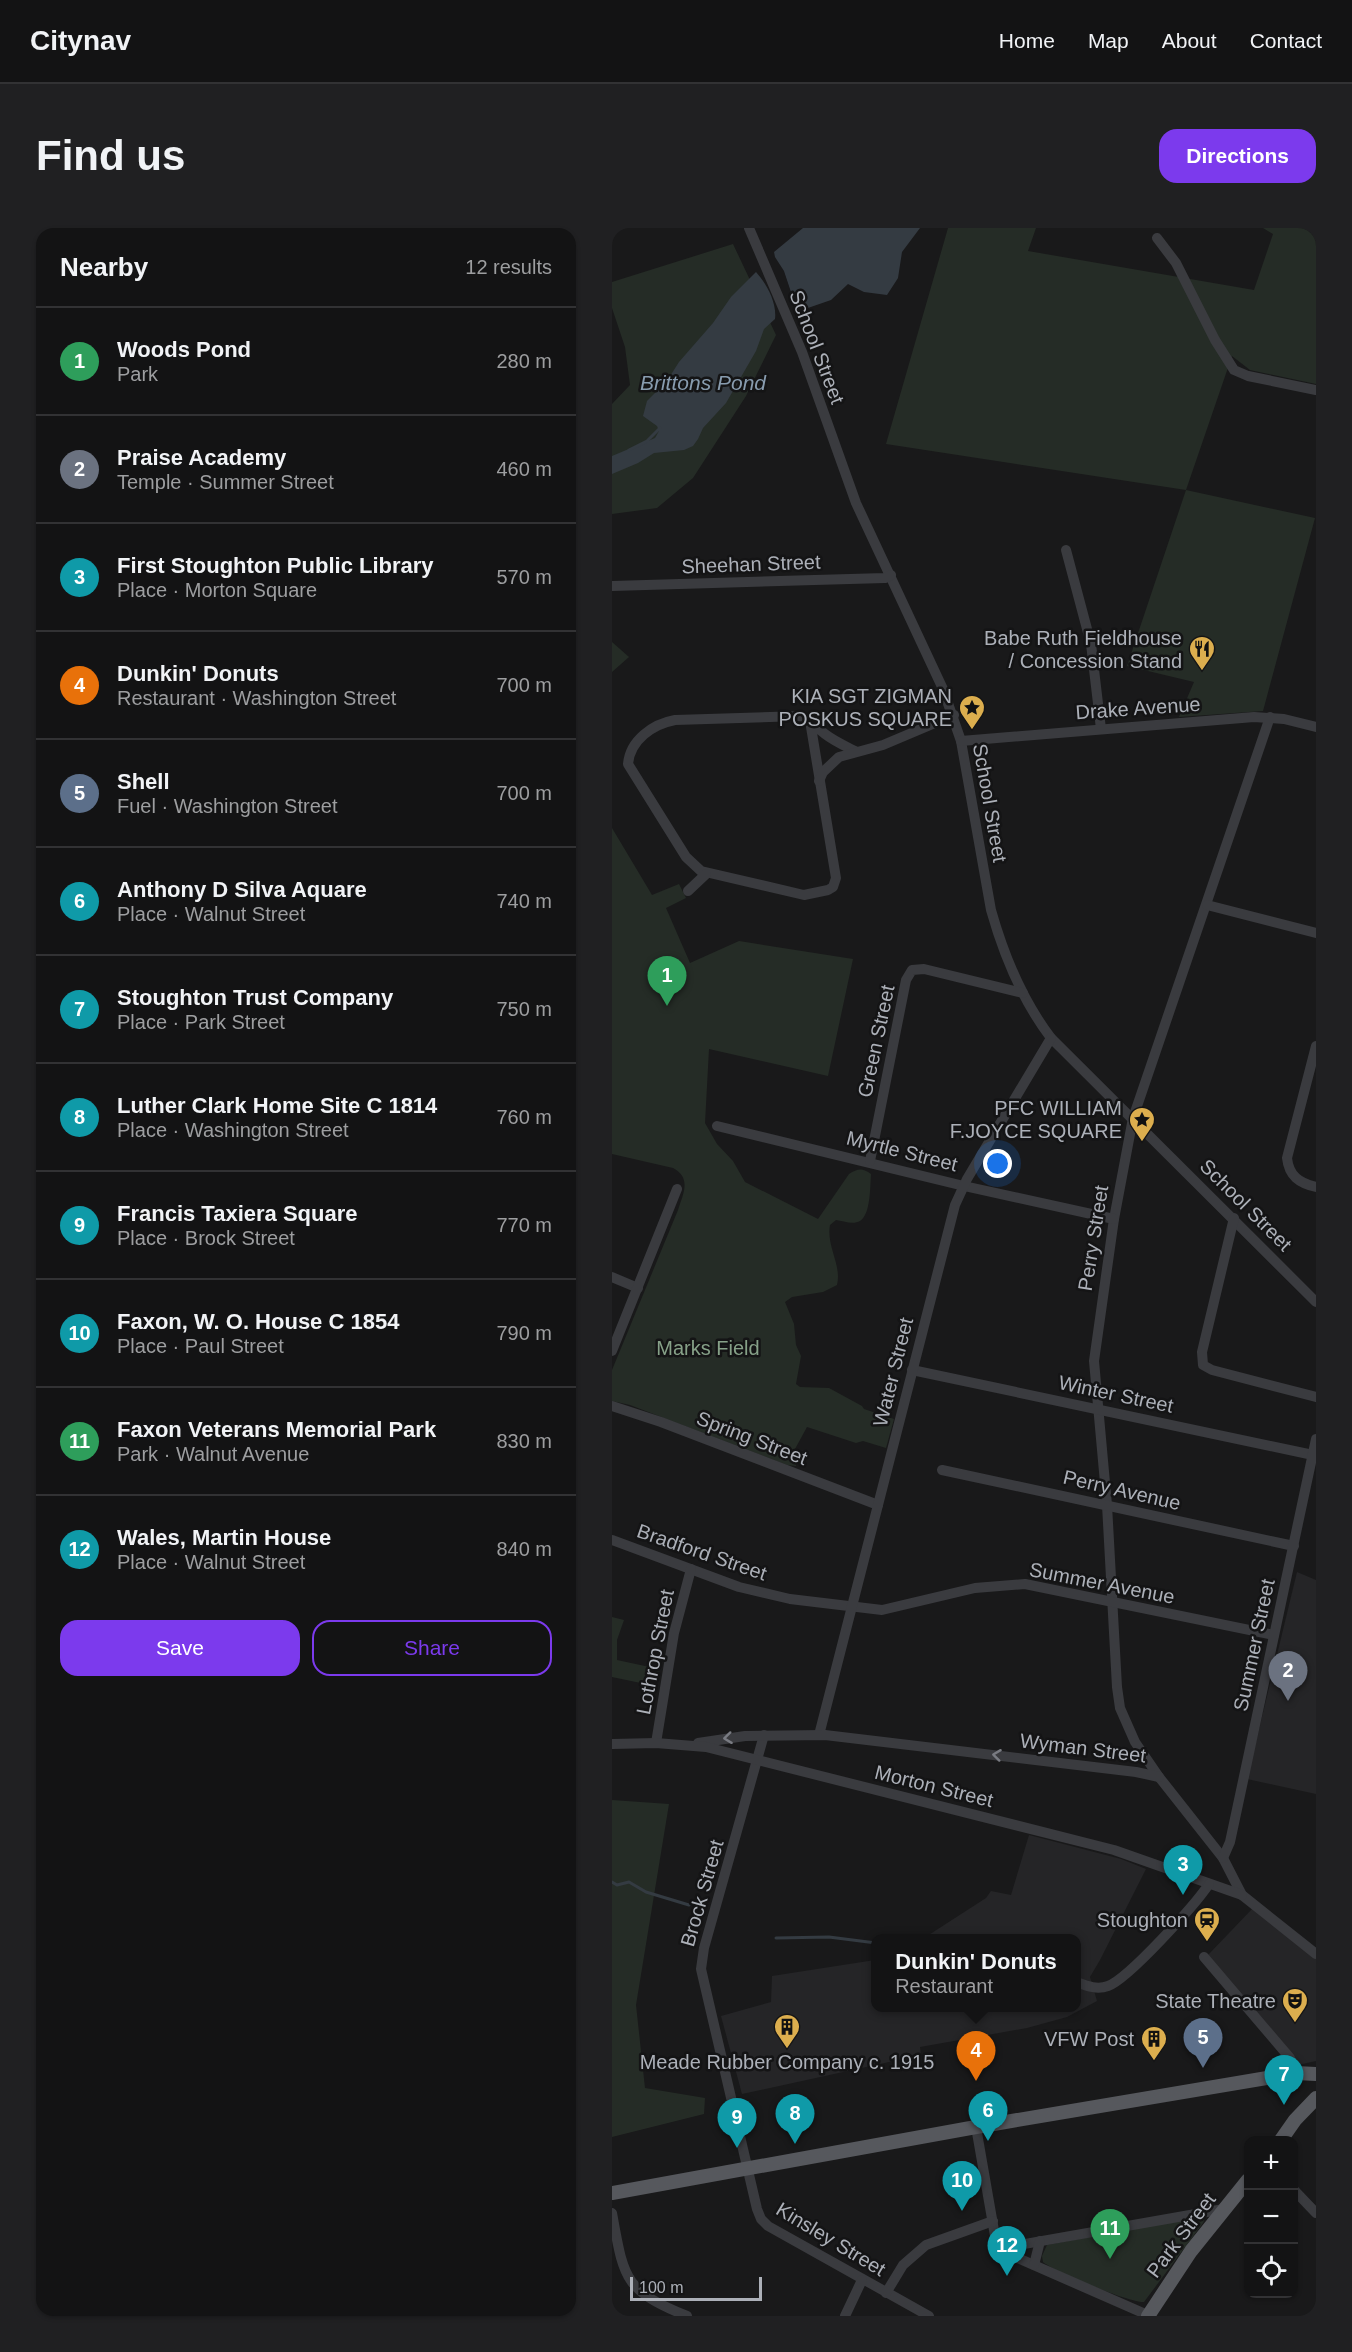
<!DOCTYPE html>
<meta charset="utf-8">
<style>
:root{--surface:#131314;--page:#202022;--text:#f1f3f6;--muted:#9d9ea0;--line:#323234;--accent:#7c3aed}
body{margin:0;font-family:Arial,sans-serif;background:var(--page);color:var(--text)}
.controls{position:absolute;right:18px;bottom:18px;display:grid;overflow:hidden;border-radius:12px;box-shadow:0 2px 4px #0004}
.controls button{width:54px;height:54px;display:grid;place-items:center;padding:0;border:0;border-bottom:2px solid var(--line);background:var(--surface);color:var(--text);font:30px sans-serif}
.scale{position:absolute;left:18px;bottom:15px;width:132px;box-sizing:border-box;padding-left:6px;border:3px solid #acb0b8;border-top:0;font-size:16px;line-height:21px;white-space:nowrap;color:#acb0b8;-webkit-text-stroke:4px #141415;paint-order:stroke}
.you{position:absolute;left:386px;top:936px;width:21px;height:21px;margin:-15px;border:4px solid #fff;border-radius:50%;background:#1a73e8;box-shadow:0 0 0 9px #1a73e833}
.badge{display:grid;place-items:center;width:39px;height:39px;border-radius:50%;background:var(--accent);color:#fff;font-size:20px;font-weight:700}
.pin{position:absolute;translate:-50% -50px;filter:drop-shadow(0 2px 3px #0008)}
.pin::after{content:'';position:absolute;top:32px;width:21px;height:18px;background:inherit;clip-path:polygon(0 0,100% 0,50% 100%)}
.popup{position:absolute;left:259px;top:1706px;width:210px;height:78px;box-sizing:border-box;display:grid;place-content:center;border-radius:12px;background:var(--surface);filter:drop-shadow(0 2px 4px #0005);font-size:20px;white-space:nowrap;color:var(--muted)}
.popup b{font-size:22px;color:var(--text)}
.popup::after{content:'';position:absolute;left:50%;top:100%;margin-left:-12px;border:12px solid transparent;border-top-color:var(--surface)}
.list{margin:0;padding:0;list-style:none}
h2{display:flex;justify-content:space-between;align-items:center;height:78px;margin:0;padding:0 24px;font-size:26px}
h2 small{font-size:20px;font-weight:400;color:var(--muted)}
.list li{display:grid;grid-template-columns:39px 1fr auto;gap:18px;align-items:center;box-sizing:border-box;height:108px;padding:0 24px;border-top:2px solid var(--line)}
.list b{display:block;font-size:22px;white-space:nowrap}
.list p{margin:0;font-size:20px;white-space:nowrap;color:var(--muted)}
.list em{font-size:20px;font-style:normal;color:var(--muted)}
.actions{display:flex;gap:12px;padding:18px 24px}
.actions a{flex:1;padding:14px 0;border:2px solid var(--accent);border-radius:18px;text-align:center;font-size:21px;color:var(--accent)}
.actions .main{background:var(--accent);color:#fff}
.icon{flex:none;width:33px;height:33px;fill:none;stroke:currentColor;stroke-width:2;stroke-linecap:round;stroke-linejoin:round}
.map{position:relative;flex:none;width:704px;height:2088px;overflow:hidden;border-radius:18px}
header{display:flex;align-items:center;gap:36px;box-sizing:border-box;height:84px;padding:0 30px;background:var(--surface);border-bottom:2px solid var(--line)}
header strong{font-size:28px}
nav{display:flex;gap:33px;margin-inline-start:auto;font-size:21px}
.intro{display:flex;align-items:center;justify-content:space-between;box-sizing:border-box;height:144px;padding:0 36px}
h1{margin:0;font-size:42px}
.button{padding:15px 27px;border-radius:18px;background:var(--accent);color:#fff;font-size:21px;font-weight:700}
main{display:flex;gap:36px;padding:0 36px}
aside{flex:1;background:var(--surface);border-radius:18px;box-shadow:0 2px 4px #0004}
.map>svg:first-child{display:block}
</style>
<header>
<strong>Citynav</strong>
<nav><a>Home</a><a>Map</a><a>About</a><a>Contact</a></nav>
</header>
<div class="intro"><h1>Find us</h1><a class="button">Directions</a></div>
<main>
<aside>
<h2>Nearby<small>12 results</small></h2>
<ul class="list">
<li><span class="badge" style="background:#2e9e5b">1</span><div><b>Woods Pond</b><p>Park</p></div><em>280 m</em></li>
<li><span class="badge" style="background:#6b7280">2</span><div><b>Praise Academy</b><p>Temple · Summer Street</p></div><em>460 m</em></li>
<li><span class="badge" style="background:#0f9aa8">3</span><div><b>First Stoughton Public Library</b><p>Place · Morton Square</p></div><em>570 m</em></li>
<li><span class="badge" style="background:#e8710a">4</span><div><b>Dunkin' Donuts</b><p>Restaurant · Washington Street</p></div><em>700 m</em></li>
<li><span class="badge" style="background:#5c6f8a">5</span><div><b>Shell</b><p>Fuel · Washington Street</p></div><em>700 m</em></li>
<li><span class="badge" style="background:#0f9aa8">6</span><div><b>Anthony D Silva Aquare</b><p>Place · Walnut Street</p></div><em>740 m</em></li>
<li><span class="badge" style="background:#0f9aa8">7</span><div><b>Stoughton Trust Company</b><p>Place · Park Street</p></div><em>750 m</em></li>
<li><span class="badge" style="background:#0f9aa8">8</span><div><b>Luther Clark Home Site C 1814</b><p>Place · Washington Street</p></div><em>760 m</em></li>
<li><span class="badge" style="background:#0f9aa8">9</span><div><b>Francis Taxiera Square</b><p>Place · Brock Street</p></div><em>770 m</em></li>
<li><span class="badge" style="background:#0f9aa8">10</span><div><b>Faxon, W. O. House C 1854</b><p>Place · Paul Street</p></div><em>790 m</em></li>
<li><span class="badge" style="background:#2e9e5b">11</span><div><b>Faxon Veterans Memorial Park</b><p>Park · Walnut Avenue</p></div><em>830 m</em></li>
<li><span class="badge" style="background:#0f9aa8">12</span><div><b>Wales, Martin House</b><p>Place · Walnut Street</p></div><em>840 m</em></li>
</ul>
<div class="actions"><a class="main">Save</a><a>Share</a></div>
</aside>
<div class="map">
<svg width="704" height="2088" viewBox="0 0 704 2088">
<rect width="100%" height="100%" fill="#19191a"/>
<g fill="#252527">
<polygon points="685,1344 704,1352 704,1566 635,1551"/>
<polygon points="417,1607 509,1631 534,1641 488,1732 478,1749 485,1773 455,1789 415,1800 308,1819 309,1827 130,1866 109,1788 159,1774 160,1748 263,1732 264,1780 464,1780 464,1710 312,1710 374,1670 379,1663 399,1667"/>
<polygon points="641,1680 704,1731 704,1833 686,1837 596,1727"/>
</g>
<g fill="#252c26">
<polygon points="336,0 424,0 416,23 642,62 661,6 651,0 704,0 704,156 638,142 620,128 574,262 703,290 651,483 567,489 582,454 515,438 574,262 274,216"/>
<polygon points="121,16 164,107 134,168 81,250 45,280 0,286 0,176 18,157 13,119 0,80 0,54"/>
<polygon points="0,414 17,429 0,444"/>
<path d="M0,600L40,667L67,656L74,670L54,680L78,735L127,713L241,731L216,848L97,821L93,895L105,916L121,933L133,954L206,991L237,946C246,940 251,940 259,946C258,958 259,986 248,993C241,997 231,993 224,992L218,997C214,1018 230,1037 225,1057L211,1064L180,1069L173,1074L182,1096L184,1117L189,1128L184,1156L188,1159L217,1160L250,1178L252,1181L282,1191L274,1220L251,1213L244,1215L195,1199L183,1221L184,1238L175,1237L18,1177L0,1173V1142L66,982C71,966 80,950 61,940L0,926Z"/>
<polygon points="0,1389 12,1392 5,1412 5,1432 47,1441 43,1458 0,1449"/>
<polygon points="0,1572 57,1576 24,1777 33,1860 93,1870 92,1886 0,1909"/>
<path d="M590,1988L593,1990L591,1995L532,2074C521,2076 440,2043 431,2034L430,2028L435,2017Z"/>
</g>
<g fill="#343b42">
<polygon points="191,0 308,0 290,24 286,50 275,67 252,64 236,56 219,72 193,81 182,73 172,43 163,29 162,24"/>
<path d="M144,44C155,56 165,75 163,91L152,101L144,123L114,175L91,200L86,211L81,218L72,222L42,225L26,235L0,246V228L43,210L47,203L45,198L31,188L35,173L55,153L67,134L101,95L119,69Z"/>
</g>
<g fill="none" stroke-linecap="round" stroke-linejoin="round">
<g stroke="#343b42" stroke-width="3">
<polyline points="17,222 35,213 48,200"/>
<polyline points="0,1654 5,1657 17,1654 34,1664 77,1677"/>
<polyline points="164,1710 217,1709 264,1715"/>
</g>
<g stroke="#3a3b3f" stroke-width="10">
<path d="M137,0L190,124L244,275L331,461L349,513L379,682C392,728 410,772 439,810L704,1074"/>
<polyline points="545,10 564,35 603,112 622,142 636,148 704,162"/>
<polyline points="454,322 479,416 489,501"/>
<polyline points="0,358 273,350 279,347"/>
<polyline points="658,489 521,890 502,991 482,1133 495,1277 505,1459 508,1480 523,1514 547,1549 611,1630 630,1667 704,1726"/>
<path d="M198,493L224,650L221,659L216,662L192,667L89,643L74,629L16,536C18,512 41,496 63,492L189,488C198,492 205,500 213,506C222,513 233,518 243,523"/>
<polyline points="349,513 642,489 672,491 704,499"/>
<polyline points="207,553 211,544 227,529 271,517 342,487"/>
<polyline points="76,663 94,646"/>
<polyline points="595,677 704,705"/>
<path d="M704,818L675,930C677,948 687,955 704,959"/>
<polyline points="105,898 352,958 502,991"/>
<polyline points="258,933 294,752 300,742 312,741 411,765"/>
<polyline points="622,990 590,1124 591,1137 600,1142 704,1169"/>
<polyline points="0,1049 26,1060"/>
<polyline points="0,1123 65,961"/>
<polyline points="300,1142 701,1227"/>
<polyline points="0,1178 49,1194 266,1277"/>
<polyline points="330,1242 682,1318"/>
<polyline points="0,1312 127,1359 178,1371 270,1382 363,1360 413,1356 662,1407"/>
<polyline points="152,1507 92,1720 89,1741 145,1981 149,1991 156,1998 317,2088"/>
<polyline points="207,1507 343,977 355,951 439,810"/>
<polyline points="44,1515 62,1405 79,1341"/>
<polyline points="86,1515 133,1508 213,1507 524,1544 547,1549"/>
<polyline points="0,1516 44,1515 94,1519 502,1622 630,1667"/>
<polyline points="611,1630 618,1614 704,1211"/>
<polyline points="592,1729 678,1830 684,1845"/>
<path d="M464,1754C475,1758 485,1762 496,1758C516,1751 583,1677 597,1656"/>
<polyline points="364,1899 383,2008 390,2020 401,2028 538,2088"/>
<polyline points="682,1962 704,1985"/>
<path d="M0,1985C12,2050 11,2062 75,2088"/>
<polyline points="390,2020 612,1981"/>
<polyline points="422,2037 428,2013"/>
<polyline points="274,2065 291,2037 314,2017 381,1993"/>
<polyline points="233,2088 250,2052"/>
</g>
<g stroke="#56585d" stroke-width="14">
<polyline points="669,1912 683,1892 704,1870"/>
<polyline points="0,1965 364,1899 684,1845 704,1846"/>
<polyline points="536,2088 579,2023 636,1952"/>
</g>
</g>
<defs><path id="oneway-chevron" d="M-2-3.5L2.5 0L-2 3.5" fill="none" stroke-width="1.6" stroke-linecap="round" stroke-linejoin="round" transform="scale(1.5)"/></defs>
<g stroke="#797b82">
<use href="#oneway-chevron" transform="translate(116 1510) rotate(173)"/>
<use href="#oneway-chevron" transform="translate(385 1527) rotate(-173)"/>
</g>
<defs>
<symbol id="restaurant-pin" viewBox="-11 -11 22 30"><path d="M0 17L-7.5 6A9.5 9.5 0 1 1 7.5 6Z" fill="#dcae4e" stroke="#141415"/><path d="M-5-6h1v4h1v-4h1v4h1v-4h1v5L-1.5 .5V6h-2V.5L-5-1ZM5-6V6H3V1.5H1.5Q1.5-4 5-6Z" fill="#111"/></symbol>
<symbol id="sight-pin" viewBox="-11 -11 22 30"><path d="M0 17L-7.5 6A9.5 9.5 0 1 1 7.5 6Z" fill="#dcae4e" stroke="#141415"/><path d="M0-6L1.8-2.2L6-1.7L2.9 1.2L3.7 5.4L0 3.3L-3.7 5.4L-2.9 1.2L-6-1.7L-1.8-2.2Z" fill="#111"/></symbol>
<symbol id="station-pin" viewBox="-11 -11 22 30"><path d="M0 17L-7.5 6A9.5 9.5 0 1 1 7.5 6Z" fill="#dcae4e" stroke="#141415"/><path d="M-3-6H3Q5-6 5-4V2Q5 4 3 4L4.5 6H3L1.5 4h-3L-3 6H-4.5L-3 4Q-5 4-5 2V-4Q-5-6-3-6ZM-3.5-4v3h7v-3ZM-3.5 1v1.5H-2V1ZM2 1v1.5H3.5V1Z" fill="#111"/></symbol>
<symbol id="theatre-pin" viewBox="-11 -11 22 30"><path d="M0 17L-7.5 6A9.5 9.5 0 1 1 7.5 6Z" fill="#dcae4e" stroke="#141415"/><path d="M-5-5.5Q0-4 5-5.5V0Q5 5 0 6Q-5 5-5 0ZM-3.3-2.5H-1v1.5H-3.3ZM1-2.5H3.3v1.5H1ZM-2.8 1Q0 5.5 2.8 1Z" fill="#111"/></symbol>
<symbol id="building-pin" viewBox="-11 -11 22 30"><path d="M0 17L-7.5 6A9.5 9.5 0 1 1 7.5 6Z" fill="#dcae4e" stroke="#141415"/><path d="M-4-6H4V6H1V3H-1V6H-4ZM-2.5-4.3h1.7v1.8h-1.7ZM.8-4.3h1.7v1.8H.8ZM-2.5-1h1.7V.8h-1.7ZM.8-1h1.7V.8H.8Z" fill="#111"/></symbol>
</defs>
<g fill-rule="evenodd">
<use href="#restaurant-pin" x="575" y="406" width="30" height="40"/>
<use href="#sight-pin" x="345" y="465" width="30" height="40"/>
<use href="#sight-pin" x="515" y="877" width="30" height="40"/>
<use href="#station-pin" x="580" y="1677" width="30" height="40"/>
<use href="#theatre-pin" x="668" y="1758" width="30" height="40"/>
<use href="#building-pin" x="160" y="1784" width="30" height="40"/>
<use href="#building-pin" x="527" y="1796" width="30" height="40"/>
</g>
<g text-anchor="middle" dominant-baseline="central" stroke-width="5" stroke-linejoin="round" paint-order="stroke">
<g font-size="20" fill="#acb0b8" stroke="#141415">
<text transform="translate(205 119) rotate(69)">School Street</text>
<text transform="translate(139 336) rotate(-2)">Sheehan Street</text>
<text transform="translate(526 480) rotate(-4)">Drake Avenue</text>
<text transform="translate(378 575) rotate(80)">School Street</text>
<text transform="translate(264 813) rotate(-78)">Green Street</text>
<text transform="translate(290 923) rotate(14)">Myrtle Street</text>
<text transform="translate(634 977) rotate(45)">School Street</text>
<text transform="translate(481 1010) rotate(-81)">Perry Street</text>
<text transform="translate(281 1144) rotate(-76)">Water Street</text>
<text transform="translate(504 1166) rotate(12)">Winter Street</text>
<text transform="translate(140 1210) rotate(21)">Spring Street</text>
<text transform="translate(510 1262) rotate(13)">Perry Avenue</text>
<text transform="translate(90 1324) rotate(19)">Bradford Street</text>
<text transform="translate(490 1355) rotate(11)">Summer Avenue</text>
<text transform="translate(642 1417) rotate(-78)">Summer Street</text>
<text transform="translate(43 1424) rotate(-79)">Lothrop Street</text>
<text transform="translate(471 1520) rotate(7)">Wyman Street</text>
<text transform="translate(322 1558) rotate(14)">Morton Street</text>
<text transform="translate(90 1665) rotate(-74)">Brock Street</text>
<text transform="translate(569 2007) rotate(-53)">Park Street</text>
<text transform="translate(219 2011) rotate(31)">Kinsley Street</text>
</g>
<g font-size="20" fill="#acb0b8" stroke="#141415" text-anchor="end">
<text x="570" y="410">Babe Ruth Fieldhouse<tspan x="570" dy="23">/ Concession Stand</tspan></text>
<text x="340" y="468">KIA SGT ZIGMAN<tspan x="340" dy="23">POSKUS SQUARE</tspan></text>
<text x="510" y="880">PFC WILLIAM<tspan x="510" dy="23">F.JOYCE SQUARE</tspan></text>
<text x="576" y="1692">Stoughton</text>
<text x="664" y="1773">State Theatre</text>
<text x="522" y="1811">VFW Post</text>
<text x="175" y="1834" text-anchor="middle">Meade Rubber Company c. 1915</text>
</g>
<g font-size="20" fill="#86a188" stroke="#141415">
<text x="96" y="1120">Marks Field</text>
</g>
<g font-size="21" font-style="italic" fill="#889caf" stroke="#141415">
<text x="91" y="154">Brittons Pond</text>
</g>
</g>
</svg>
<div class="controls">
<button>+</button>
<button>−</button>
<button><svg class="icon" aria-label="locate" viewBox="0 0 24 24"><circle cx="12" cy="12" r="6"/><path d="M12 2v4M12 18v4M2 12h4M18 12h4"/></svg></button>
</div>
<div class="scale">100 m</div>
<div class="you"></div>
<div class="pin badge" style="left:55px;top:778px;background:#2e9e5b">1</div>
<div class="pin badge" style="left:676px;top:1473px;background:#6b7280">2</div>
<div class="pin badge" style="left:571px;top:1667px;background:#0f9aa8">3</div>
<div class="pin badge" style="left:364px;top:1853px;background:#e8710a">4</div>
<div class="popup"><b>Dunkin' Donuts</b>Restaurant</div>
<div class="pin badge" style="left:591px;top:1840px;background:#5c6f8a">5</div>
<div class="pin badge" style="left:376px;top:1913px;background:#0f9aa8">6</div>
<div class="pin badge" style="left:672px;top:1877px;background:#0f9aa8">7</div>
<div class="pin badge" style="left:183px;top:1916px;background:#0f9aa8">8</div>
<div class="pin badge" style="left:125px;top:1920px;background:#0f9aa8">9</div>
<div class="pin badge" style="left:350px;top:1983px;background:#0f9aa8">10</div>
<div class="pin badge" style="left:498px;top:2031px;background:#2e9e5b">11</div>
<div class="pin badge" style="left:395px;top:2048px;background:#0f9aa8">12</div>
</div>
</main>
